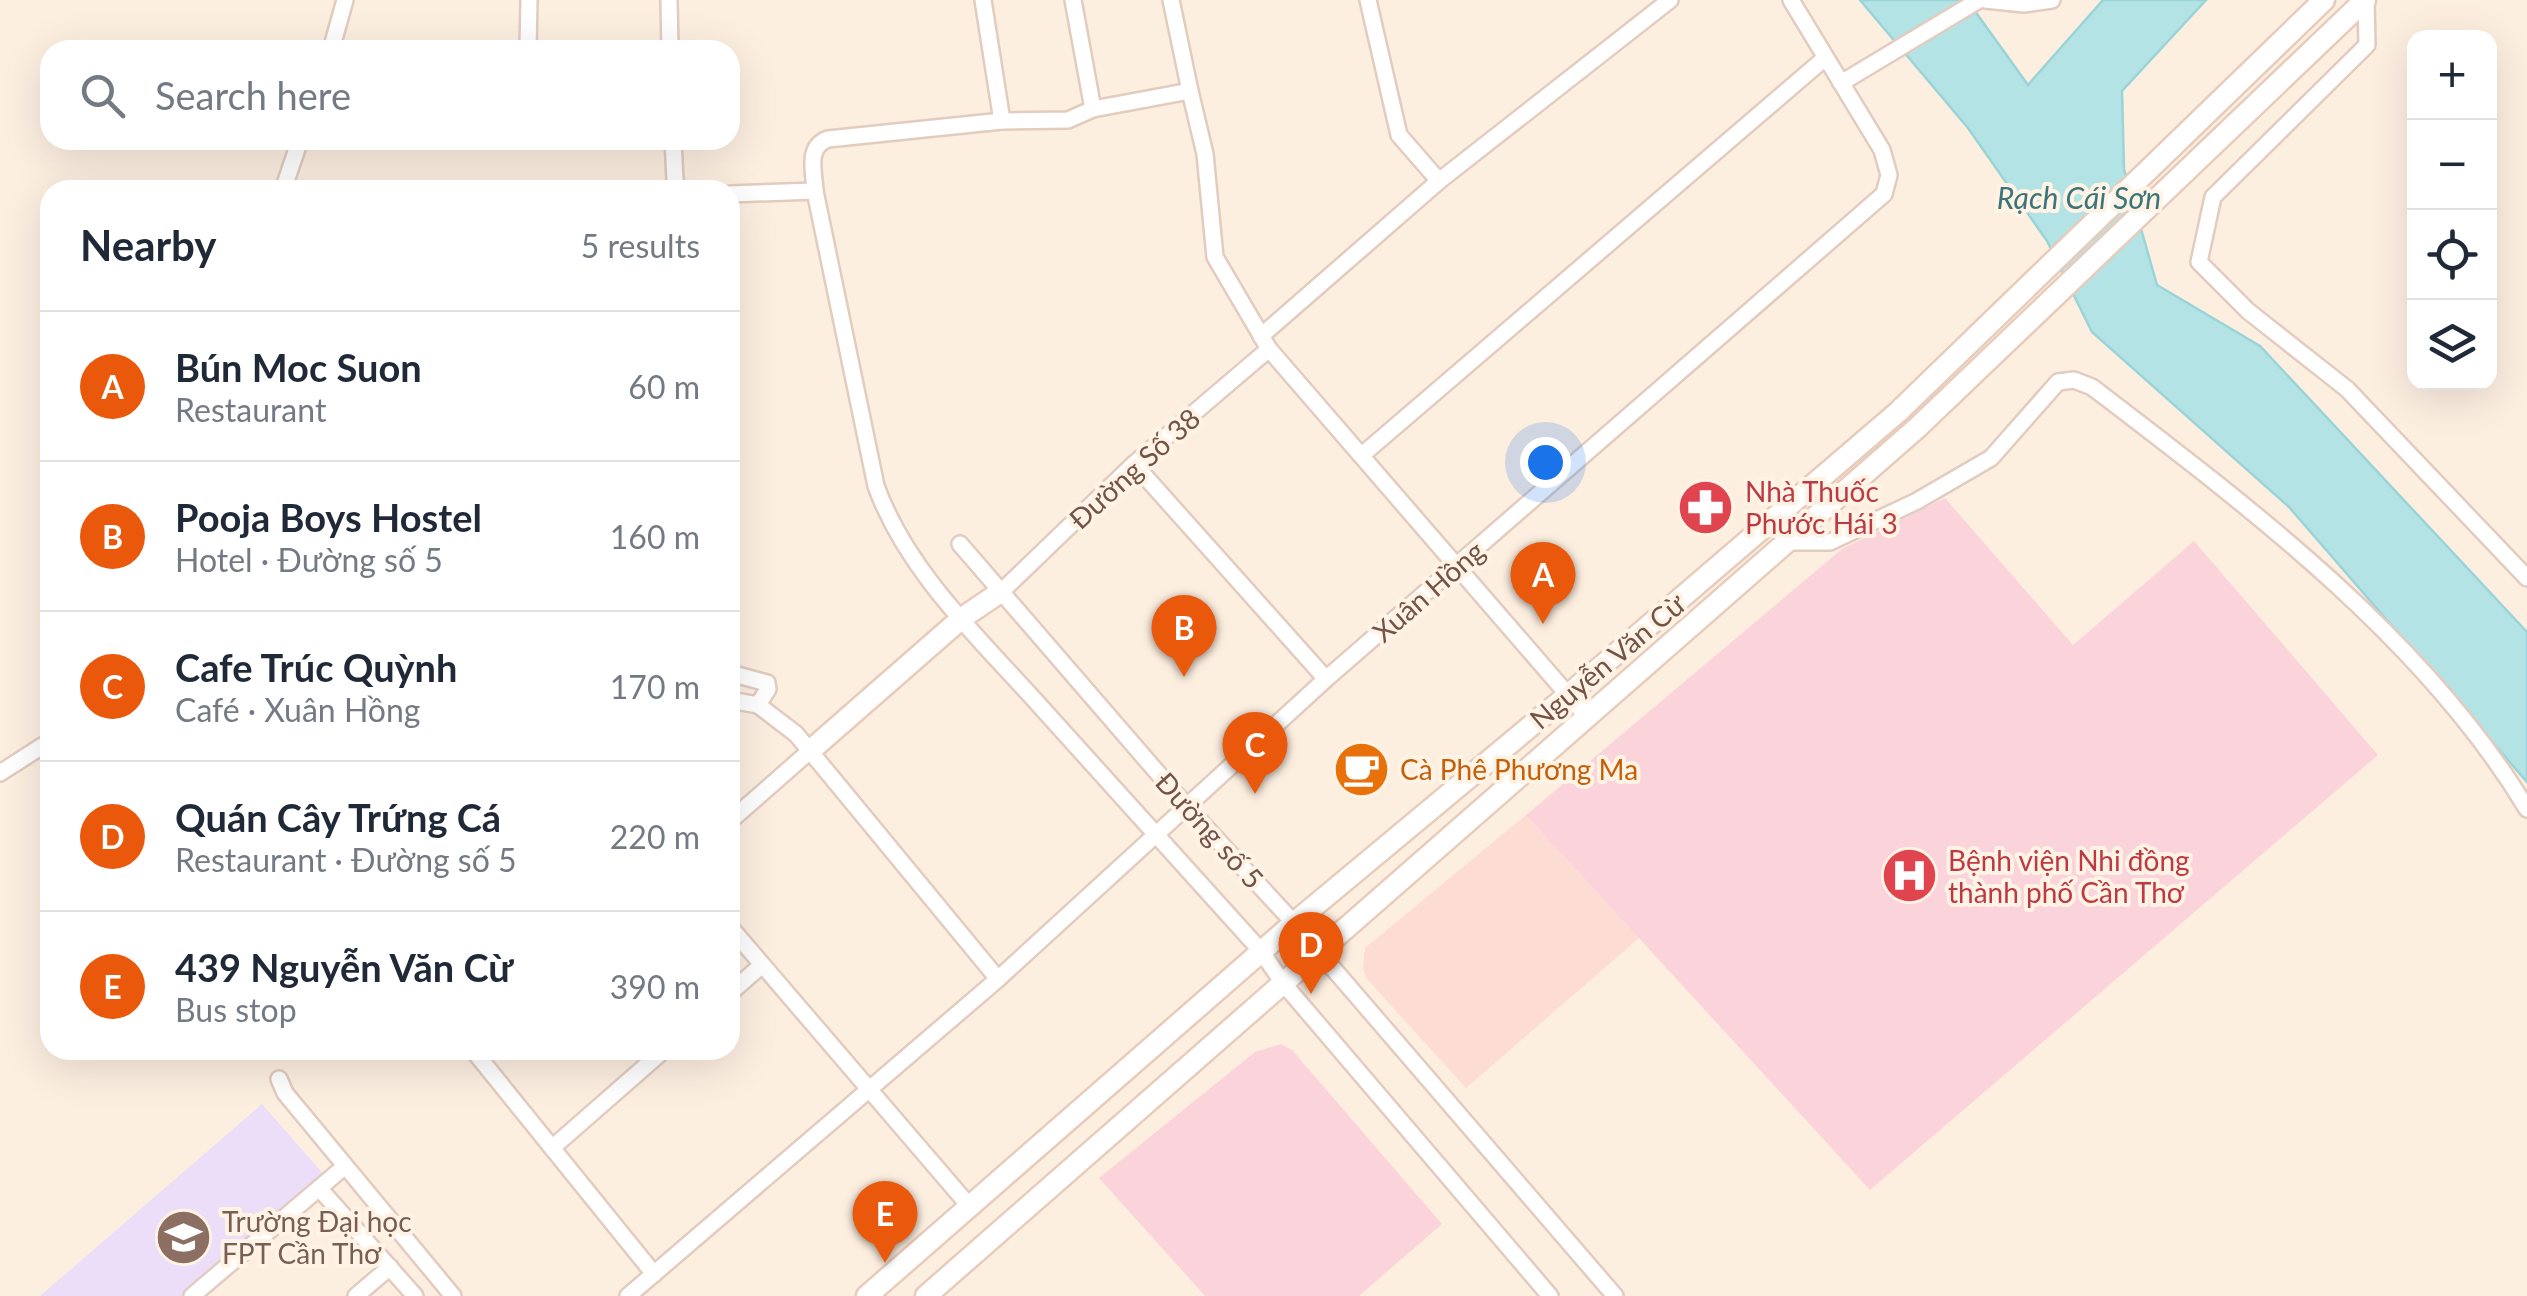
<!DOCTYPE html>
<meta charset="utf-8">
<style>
:root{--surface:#fff;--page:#f2f2f3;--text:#1f2937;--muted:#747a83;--line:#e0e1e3;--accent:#ea580c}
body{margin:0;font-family:Lato,sans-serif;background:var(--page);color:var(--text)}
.controls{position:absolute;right:30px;top:30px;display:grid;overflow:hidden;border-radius:20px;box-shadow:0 10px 40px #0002}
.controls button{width:90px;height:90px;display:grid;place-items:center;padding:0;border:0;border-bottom:2px solid var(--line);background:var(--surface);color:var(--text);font:50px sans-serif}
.you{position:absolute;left:1545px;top:462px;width:35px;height:35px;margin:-25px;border:8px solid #fff;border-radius:50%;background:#1a73e8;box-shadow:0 0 0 15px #1a73e833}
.badge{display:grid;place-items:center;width:65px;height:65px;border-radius:50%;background:var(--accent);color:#fff;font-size:32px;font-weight:700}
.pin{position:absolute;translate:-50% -82px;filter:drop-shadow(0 2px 5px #0008)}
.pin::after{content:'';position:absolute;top:52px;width:35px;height:30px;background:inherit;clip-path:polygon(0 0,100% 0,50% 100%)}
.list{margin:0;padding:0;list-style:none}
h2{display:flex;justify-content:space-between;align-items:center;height:130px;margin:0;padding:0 40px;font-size:42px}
h2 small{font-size:32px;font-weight:400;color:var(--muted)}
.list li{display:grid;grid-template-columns:65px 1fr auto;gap:30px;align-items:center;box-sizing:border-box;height:150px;padding:0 40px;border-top:2px solid var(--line)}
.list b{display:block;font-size:38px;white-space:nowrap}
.list p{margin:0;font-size:32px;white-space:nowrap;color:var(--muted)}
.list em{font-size:32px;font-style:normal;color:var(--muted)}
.icon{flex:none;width:55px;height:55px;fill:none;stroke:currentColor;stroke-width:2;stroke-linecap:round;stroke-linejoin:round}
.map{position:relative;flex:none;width:2527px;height:1296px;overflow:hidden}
.search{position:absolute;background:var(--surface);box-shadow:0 10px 40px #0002;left:40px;top:40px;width:700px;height:110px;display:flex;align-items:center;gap:25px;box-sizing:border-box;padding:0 35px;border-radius:30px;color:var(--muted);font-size:38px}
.panel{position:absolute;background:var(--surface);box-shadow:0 10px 40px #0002;left:40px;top:180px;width:700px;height:880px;border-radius:30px}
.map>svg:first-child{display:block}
</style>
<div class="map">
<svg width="2527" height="1296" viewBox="0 0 2527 1296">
<rect width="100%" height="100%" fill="#fdefe0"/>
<polygon fill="#fddcd3" points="1526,815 1639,938 1466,1088 1367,979 1363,968 1365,948"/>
<polygon fill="#ecddf8" points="262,1104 327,1178 191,1296 40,1296"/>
<g fill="#fbd3db">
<polygon points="1945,498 2073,645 2194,541 2378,755 1870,1190 1526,815 1842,549"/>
<polygon points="1281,1044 1292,1050 1442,1224 1359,1296 1205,1296 1099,1178 1255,1052"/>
</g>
<polygon fill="#b4e3e6" stroke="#9ad3d8" stroke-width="2.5" points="1860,0 1967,0 2028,85 2103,0 2206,0 2122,91 2124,169 2157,285 2260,346 2527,632 2527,782 2289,507 2092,332 2047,241 1968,128"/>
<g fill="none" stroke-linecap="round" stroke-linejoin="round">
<defs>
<g id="street">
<polyline points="669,0 670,50"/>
<polyline points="983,0 1002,121"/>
<polyline points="1073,0 1093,109"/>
<polyline points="1368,0 1399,135 1439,181 1670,0"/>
<polyline points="1985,0 2024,4 2052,0"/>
<polyline points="2366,0 2367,45 2213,197 2199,262 2248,311 2347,389 2527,578"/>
<polyline points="331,50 345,0"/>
<polyline points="528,50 529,0"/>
<polyline points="1841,83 1979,0"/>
<polyline points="1190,91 1205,154 1215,257 1269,349 1587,717"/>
<polyline points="673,140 675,180 679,190"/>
<polyline points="283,190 300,140"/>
<path d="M815,191C814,171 806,147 828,139L1002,121L1068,120L1093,109L1190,91L1171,0"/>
<path d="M730,194L815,191L876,486C907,572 980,639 1040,706C1114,788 1187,869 1261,951L1283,983L1550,1296"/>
<polyline points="1261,336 1439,181"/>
<polyline points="1362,455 1825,58"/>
<polyline points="1134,464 1326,679"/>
<path d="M1787,542H1830L1917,501L1991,458L2058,382L2074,380L2092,387C2249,507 2424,638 2527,809"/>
<polyline points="960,544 1188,808 1294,923 1615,1296"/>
<polyline points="1002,591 1134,464 1269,349"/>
<polyline points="730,673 767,683 768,689 758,705"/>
<polyline points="730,700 758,705 796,734 998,979"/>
<polyline points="0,773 50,741"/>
<polyline points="730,821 811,750"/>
<polyline points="730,927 971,1208"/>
<polyline points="730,993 762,965"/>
<polyline points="473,1050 654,1274"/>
<polyline points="279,1079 285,1093 453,1296"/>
<polyline points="552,1148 664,1050"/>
<polyline points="319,1188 415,1296"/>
<polyline points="192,1296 344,1167"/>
<polyline points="356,1296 390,1267"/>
<polyline points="628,1296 998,979 1326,679 1884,194 1889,175 1882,150 1791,0"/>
</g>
<g id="secondary">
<polyline points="811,750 962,618 1002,591"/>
<polyline points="867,1296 1294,923 1568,695 1898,412 2324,0"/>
<polyline points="926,1296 1918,427 2365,0"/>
</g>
</defs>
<use href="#street" stroke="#e2ccbf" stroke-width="20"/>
<use href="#secondary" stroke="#e8ccbb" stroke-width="25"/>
<use href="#street" stroke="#fff" stroke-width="15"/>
<use href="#secondary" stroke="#fff" stroke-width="20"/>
</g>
<defs>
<symbol id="pharmacy-disc" viewBox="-11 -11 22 22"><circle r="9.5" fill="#e0444e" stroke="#fff3e6"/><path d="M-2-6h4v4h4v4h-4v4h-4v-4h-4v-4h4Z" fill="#fff"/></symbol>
<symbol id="cafe-disc" viewBox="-11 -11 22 22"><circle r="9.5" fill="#e8710a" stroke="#fff3e6"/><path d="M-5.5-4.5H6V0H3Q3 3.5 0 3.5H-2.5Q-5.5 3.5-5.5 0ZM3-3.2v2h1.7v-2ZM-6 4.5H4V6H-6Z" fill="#fff"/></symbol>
<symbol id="hospital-disc" viewBox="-11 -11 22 22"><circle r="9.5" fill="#e0444e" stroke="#fff3e6"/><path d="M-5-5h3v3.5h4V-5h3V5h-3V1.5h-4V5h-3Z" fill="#fff"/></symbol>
<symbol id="university-disc" viewBox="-11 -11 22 22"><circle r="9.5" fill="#8d6e63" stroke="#fff3e6"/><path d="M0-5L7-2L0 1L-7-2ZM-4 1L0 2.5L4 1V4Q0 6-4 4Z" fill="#fff"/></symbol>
</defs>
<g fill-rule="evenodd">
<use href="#pharmacy-disc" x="1674" y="476" width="63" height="63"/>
<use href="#cafe-disc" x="1330" y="738" width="63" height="63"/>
<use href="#hospital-disc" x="1878" y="844" width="63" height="63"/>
<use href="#university-disc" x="152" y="1206" width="63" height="63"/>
</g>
<g text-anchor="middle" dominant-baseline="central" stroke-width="8" stroke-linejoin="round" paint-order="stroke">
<g font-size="28" fill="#735347" stroke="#fff3e6">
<text transform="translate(1134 468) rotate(-42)">Đường Số 38</text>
<text transform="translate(1428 591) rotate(-41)">Xuân Hồng</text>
<text transform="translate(1607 661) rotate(-40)">Nguyễn Văn Cừ</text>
<text transform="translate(1210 830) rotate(48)">Đường số 5</text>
</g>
<g font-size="28" fill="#be3a42" stroke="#fff3e6" text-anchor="start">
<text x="1745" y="491">Nhà Thuốc<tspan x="1745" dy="32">Phước Hái 3</tspan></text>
<text x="1948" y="860">Bệnh viện Nhi đồng<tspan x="1948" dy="32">thành phố Cần Thơ</tspan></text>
</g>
<g font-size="28" fill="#c56008" stroke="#fff3e6" text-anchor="start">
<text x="1400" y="769">Cà Phê Phương Ma</text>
</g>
<g font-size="28" fill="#785e54" stroke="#fff3e6" text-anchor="start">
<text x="222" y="1221">Trường Đại học<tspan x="222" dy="32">FPT Cần Thơ</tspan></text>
</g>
<g font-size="30" font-style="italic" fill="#3b7579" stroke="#fff3e6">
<text x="2079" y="197">Rạch Cái Sơn</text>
</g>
</g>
</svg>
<div class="controls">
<button>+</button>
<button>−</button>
<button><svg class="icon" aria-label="locate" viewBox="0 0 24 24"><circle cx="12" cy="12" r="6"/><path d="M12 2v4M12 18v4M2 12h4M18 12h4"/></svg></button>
<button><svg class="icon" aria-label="layers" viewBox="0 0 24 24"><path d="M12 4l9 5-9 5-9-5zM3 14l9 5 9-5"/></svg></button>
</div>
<div class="you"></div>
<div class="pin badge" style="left:1543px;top:624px">A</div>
<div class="pin badge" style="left:1184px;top:677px">B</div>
<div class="pin badge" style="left:1255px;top:794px">C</div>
<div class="pin badge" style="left:1311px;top:994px">D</div>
<div class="pin badge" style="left:885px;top:1263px">E</div>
<div class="search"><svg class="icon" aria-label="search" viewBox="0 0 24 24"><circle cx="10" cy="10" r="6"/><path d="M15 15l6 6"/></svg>Search here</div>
<section class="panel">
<h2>Nearby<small>5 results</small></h2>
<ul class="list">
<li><span class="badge">A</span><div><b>Bún Moc Suon</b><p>Restaurant</p></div><em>60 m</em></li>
<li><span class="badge">B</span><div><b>Pooja Boys Hostel</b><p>Hotel · Đường số 5</p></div><em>160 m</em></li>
<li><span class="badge">C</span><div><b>Cafe Trúc Quỳnh</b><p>Café · Xuân Hồng</p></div><em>170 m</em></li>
<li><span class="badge">D</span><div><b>Quán Cây Trứng Cá</b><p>Restaurant · Đường số 5</p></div><em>220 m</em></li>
<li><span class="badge">E</span><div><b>439 Nguyễn Văn Cừ</b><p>Bus stop</p></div><em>390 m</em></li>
</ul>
</section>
</div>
